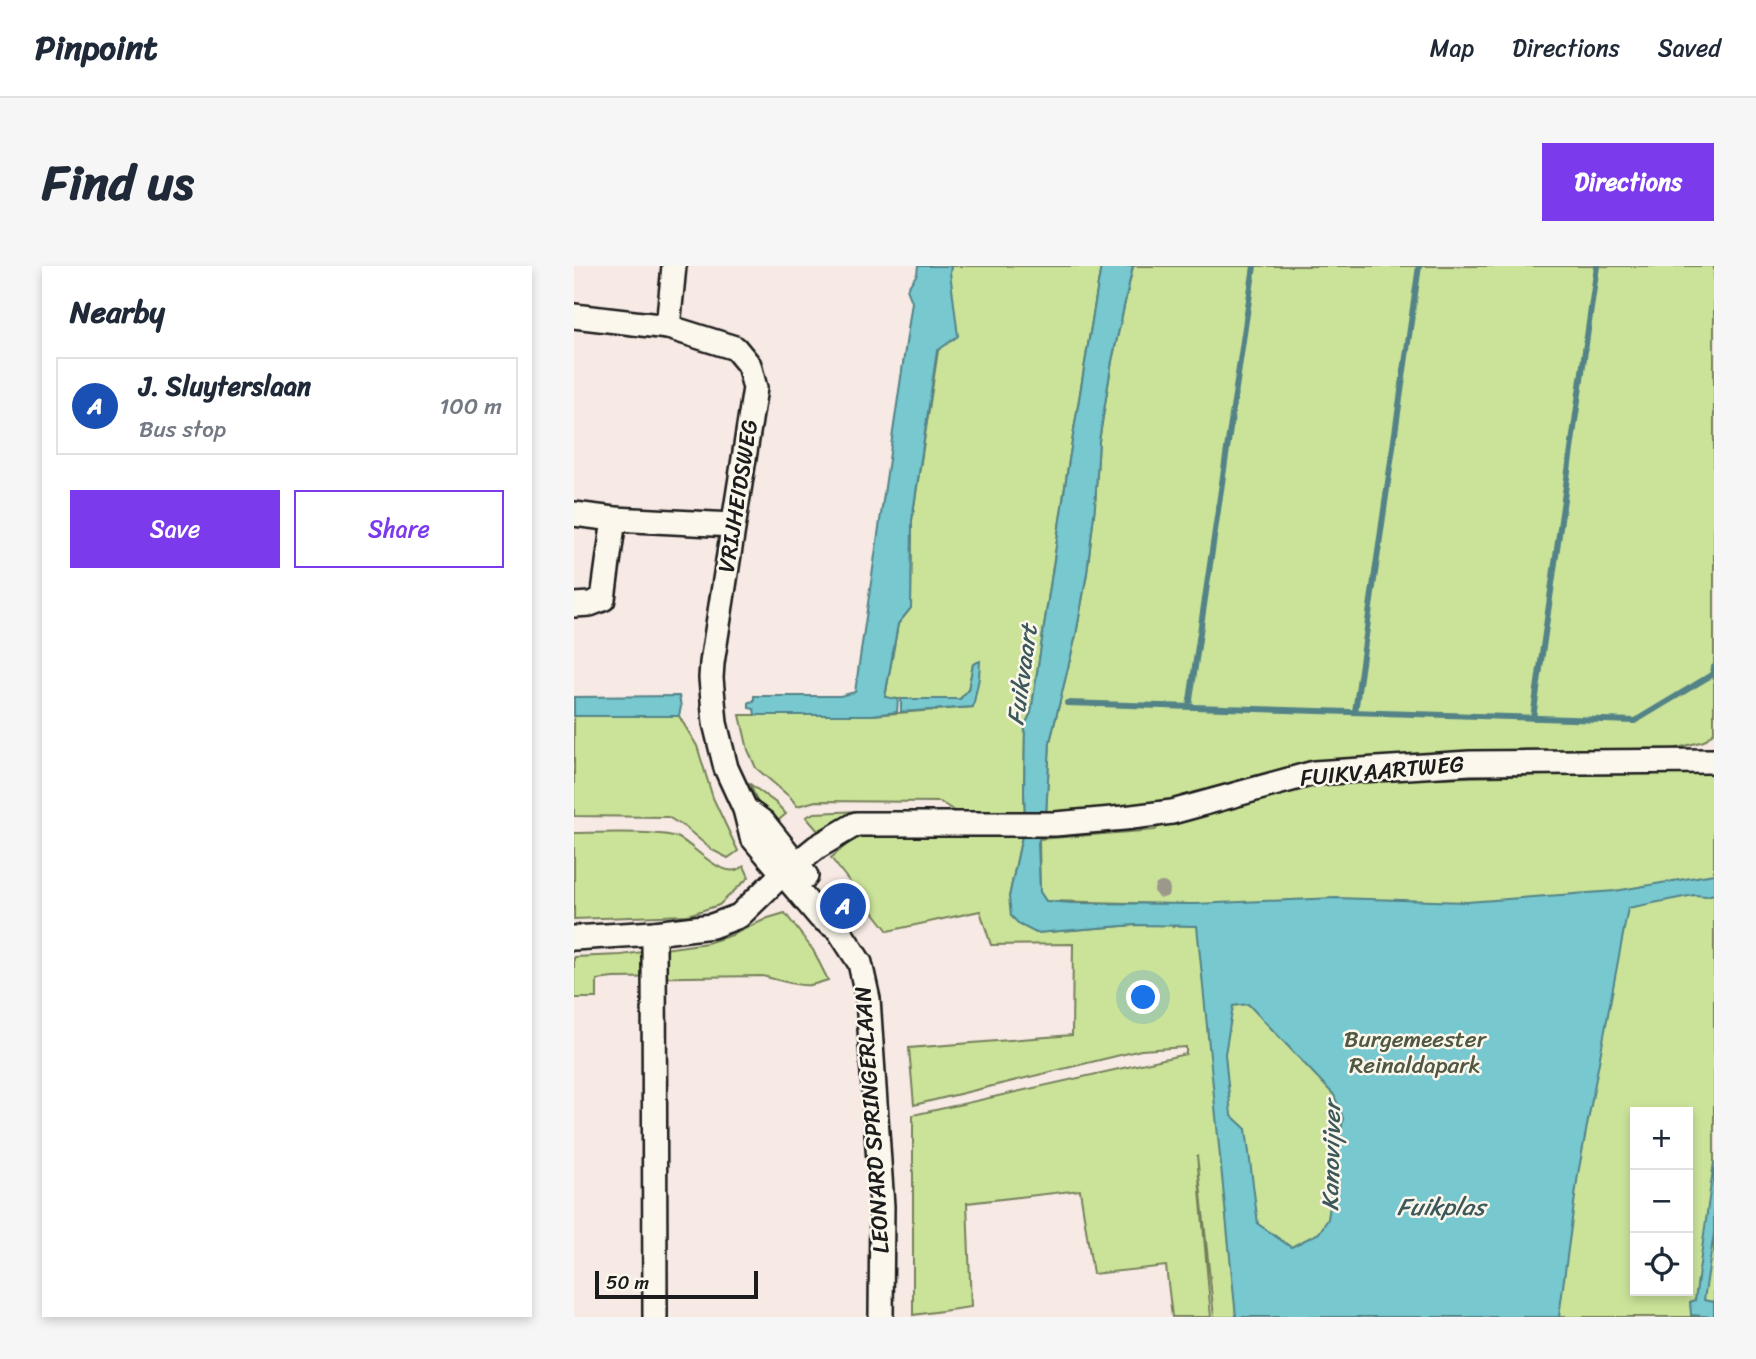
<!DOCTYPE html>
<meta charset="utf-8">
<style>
:root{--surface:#fff;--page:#f6f6f7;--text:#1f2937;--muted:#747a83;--line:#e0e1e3;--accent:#7c3aed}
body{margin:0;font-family:Sriracha,sans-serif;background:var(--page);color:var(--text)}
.controls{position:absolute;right:21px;bottom:21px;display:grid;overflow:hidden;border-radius:0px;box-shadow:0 4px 10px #0003}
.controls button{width:63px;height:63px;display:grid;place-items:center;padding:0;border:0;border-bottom:2px solid var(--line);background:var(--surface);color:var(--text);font:35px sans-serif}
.scale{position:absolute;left:21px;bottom:18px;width:163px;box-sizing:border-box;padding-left:7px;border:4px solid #1c1c1c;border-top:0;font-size:19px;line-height:24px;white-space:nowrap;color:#1c1c1c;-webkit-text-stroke:5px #fbf7ec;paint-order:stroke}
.you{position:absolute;left:570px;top:732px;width:24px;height:24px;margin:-18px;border:5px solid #fff;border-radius:50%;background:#1a73e8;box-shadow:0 0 0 10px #1a73e833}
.badge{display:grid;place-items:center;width:46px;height:46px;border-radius:50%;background:var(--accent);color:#fff;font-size:23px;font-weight:700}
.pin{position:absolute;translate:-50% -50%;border:4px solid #fff;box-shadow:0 2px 7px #0006}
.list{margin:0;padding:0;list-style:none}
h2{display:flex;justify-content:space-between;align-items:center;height:91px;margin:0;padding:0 28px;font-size:30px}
h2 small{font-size:23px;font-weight:400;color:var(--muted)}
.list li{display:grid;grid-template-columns:46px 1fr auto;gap:21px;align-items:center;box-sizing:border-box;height:98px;margin:0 14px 14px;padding:0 14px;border:2px solid var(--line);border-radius:0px}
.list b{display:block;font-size:26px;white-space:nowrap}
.list p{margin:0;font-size:23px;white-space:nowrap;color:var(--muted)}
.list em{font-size:23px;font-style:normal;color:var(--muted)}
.actions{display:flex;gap:14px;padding:21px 28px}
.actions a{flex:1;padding:16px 0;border:2px solid var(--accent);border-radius:0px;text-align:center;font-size:24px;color:var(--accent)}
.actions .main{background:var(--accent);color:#fff}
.icon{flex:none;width:38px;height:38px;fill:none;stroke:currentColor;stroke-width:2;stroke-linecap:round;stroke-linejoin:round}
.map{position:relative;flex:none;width:1140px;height:1051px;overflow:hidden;border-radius:0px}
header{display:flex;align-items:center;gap:42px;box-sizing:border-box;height:98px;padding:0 35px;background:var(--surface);border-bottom:2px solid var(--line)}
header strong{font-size:33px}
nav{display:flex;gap:38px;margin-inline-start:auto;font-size:24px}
.intro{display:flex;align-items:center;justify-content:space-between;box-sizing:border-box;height:168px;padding:0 42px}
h1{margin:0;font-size:49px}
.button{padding:18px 32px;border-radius:0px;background:var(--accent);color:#fff;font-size:24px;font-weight:700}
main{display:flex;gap:42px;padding:0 42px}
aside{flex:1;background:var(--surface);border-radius:0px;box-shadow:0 4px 10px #0003}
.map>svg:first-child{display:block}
</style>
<header>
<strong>Pinpoint</strong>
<nav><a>Map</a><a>Directions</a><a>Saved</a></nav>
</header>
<div class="intro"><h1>Find us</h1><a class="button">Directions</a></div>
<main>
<aside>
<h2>Nearby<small></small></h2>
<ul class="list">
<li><span class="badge" style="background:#1a4fb4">A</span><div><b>J. Sluyterslaan</b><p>Bus stop</p></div><em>100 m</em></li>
</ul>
<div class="actions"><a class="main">Save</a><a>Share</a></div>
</aside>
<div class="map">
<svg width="1140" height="1051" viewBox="0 0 1140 1051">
<rect width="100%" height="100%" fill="#f7e9e4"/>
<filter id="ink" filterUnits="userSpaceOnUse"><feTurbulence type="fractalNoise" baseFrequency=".0143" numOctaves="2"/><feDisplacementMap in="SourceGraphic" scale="14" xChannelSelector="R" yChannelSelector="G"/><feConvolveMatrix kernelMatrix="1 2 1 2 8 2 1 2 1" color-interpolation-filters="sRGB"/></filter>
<g filter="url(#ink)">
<g fill="#cbe399" stroke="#74805a" stroke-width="2" fill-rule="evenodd">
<polygon points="377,0 527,0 495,194 457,447 451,459 450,525 451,551 389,550 366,536 242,535 223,540 217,532 182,502 174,484 166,449 298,449 399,441 399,398 394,424 386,433 324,433 311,432 324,358 337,342 338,254"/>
<polygon points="559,0 1140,0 1140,466 1130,475 1092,485 753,499 575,542 472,550 476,476 502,369 513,307 521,240 525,175 538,95"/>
<polygon points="0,450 105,450 123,480 139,532 164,585 154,592 138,584 112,562 94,551 0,550"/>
<path d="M1124,505L1137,506L1140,518V1051H640L623,889L637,1051H598L592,1000L519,1008L506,924L393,937L397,1041L339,1049V849L612,788V781L567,784L340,839L335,782L498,769L499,678L417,679L406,645L314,665L257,592L286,567L448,570L435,631L462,667L561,659H598L599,662L597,638L472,635L466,626L465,573L581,564L593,553L749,515ZM1061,846H1114V1025H1061Z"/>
<polygon points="176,518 202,537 212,548 200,558 183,535"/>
<polygon points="287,545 287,550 266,553 244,565 232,551 240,547"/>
<path d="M0,567C21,567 89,564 105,572C122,581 150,617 170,600L175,611L145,639L114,649L0,653Z"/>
<path d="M211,647L239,684L254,714C248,716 242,718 236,719C223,721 202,713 188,710L39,712L23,714V732H0V691L47,689L133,677L158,669L194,652Z"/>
</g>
<g fill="#77c8cf" stroke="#538387" stroke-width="2" fill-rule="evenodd">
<polygon points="344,0 377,0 376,6 384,70 363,85 338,254 337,342 324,358 311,431 324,433 323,446 298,449 181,449 180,443 175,442 175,436 180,435 180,430 266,430 281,426 338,36 333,23 343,8"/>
<path d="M527,0H559L538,95L525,175L521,240L513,307L502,369L476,476L472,550L464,577L466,626L472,635L498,637L621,638L761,632L893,636L1041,625L1140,608V628L1133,630L1120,629L1054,642L1004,908L985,1051H662L623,660L561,659L462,667L446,659L437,650L435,631L448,570L451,551L450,525L451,459L457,447L495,194ZM674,738L760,829L769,852L754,953L745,967L717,981L684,958L672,863L657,849L651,788L659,740Z"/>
<polygon points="406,395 405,412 399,441 327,446 327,433 386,433 394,424 399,398"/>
<polygon points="105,430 107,441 105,450 0,450 0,431"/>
<polygon points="1140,896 1140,967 1130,1034 1140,1036 1140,1051 1117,1049 1116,1036 1121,1034"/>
</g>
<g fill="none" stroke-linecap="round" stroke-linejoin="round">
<g stroke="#538387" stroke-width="6">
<polyline points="493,437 1061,455 1139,408 1140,401"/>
<polyline points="615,441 680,0"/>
<polyline points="781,446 845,0"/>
<polyline points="959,452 1023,0"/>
</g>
<defs>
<g id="minor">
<polyline points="0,50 94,61 161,82 175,99 181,122 138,397 137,412 141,457 152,502 171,543 178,571 246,651 264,663"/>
<polyline points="94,61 100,0"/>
<polyline points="0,248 40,253 29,333 16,338 0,339"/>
<polyline points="40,253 159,259"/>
<polyline points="171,543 189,556 232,610"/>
<polyline points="260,650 264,663 286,697 294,733 308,940 307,1051"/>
<polyline points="80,667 81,1051"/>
<polyline points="0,672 80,667 138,660 165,650 201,615 243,581 282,558 481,558 550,552 598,546 740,507 896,497 1140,495"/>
</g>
</defs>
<use href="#minor" stroke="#1c1c1c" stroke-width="28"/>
<use href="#minor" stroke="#fbf7ec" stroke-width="23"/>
</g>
<circle fill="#9c998b" cx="588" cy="624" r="8"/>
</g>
<g text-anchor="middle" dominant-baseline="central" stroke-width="5" stroke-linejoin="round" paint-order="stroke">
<g font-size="23" fill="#1c1c1c" stroke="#fbf7ec">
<text transform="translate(164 230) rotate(-81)">VRIJHEIDSWEG</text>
<text transform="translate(808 505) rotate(-5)">FUIKVAARTWEG</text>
<text transform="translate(298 854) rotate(-94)">LEONARD SPRINGERLAAN</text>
</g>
<g font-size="23" fill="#515842" stroke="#fbf7ec">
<text x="841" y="773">Burgemeester<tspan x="841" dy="26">Reinaldapark</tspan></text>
</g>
<g font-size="24" font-style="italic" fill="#3c585b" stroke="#fbf7ec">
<text transform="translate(448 409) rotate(-82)">Fuikvaart</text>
<text transform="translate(757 890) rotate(-89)">Kanovijver</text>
<text x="867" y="941">Fuikplas</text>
</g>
</g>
</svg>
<div class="controls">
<button>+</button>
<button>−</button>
<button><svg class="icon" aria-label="locate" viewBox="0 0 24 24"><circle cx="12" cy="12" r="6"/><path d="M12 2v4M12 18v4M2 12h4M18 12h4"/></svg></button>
</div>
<div class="scale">50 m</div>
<div class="you"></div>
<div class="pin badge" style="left:269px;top:640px;background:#1a4fb4">A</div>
</div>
</main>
